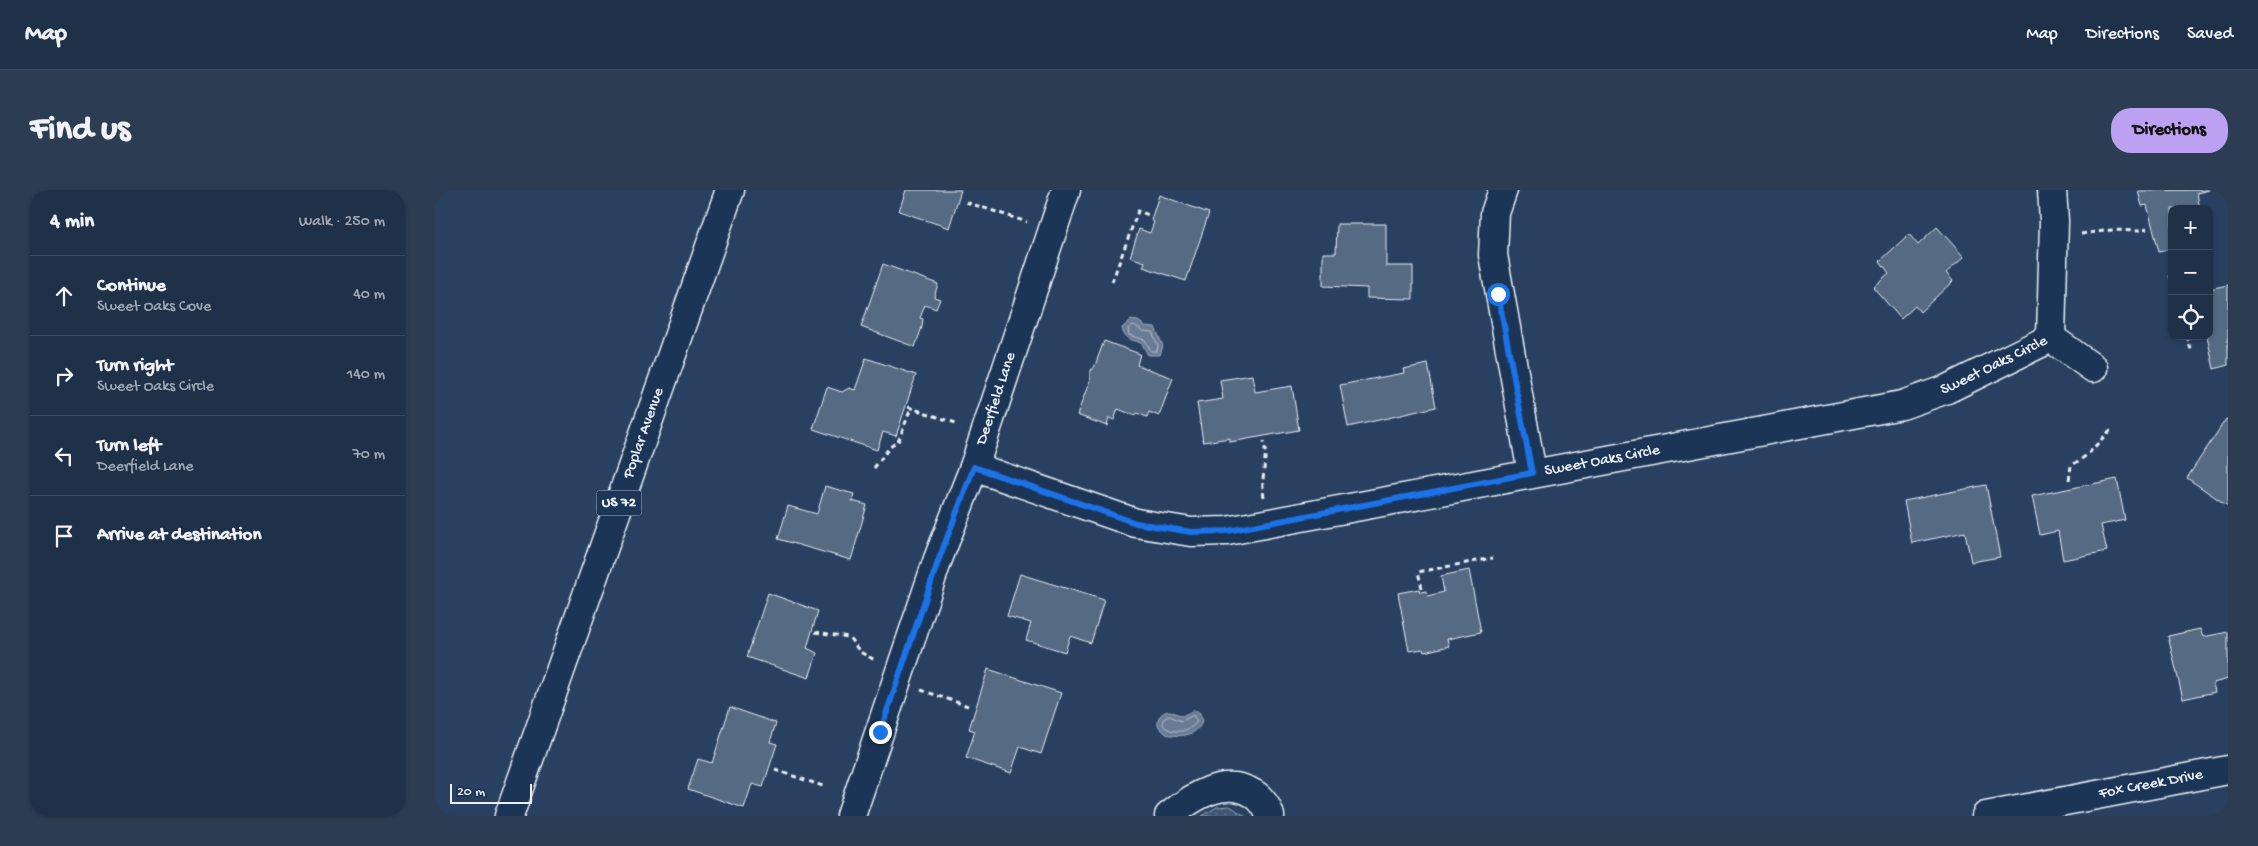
<!DOCTYPE html>
<meta charset="utf-8">
<style>
:root{--surface:#1f3049;--page:#2c3c53;--text:#f1f3f6;--muted:#a1a9b4;--line:#3c4b61;--accent:#bca0f2}
body{margin:0;font-family:"Gochi Hand",sans-serif;background:var(--page);color:var(--text)}
.controls{position:absolute;right:15px;top:15px;display:grid;overflow:hidden;border-radius:10px;box-shadow:0 1px 4px #0004}
.controls button{width:45px;height:45px;display:grid;place-items:center;padding:0;border:0;border-bottom:1px solid var(--line);background:var(--surface);color:var(--text);font:25px sans-serif}
.scale{position:absolute;left:15px;bottom:12px;width:82px;box-sizing:border-box;padding-left:5px;border:2px solid #e8f1f8;border-top:0;font-size:14px;line-height:18px;white-space:nowrap;color:#e8f1f8;-webkit-text-stroke:4px #1d3557;paint-order:stroke}
.stop{position:absolute;width:15px;height:15px;margin:-11px;border:4px solid #1a73e8;border-radius:50%;background:#fff}
.stop.end{background:#1a73e8;border-color:#fff;box-shadow:0 1px 5px #0008}
.list{margin:0;padding:0;list-style:none}
h2{display:flex;justify-content:space-between;align-items:center;height:65px;margin:0;padding:0 20px;font-size:21px}
h2 small{font-size:16px;font-weight:400;color:var(--muted)}
.list li{display:grid;grid-template-columns:32px 1fr auto;gap:15px;align-items:center;box-sizing:border-box;height:80px;padding:0 20px;border-top:1px solid var(--line)}
.list b{display:block;font-size:19px;white-space:nowrap}
.list p{margin:0;font-size:16px;white-space:nowrap;color:var(--muted)}
.list em{font-size:16px;font-style:normal;color:var(--muted)}
.icon{flex:none;width:28px;height:28px;fill:none;stroke:currentColor;stroke-width:2;stroke-linecap:round;stroke-linejoin:round}
.map{position:relative;flex:none;width:1793px;height:626px;overflow:hidden;border-radius:20px}
header{display:flex;align-items:center;gap:30px;box-sizing:border-box;height:70px;padding:0 25px;background:var(--surface);border-bottom:1px solid var(--line)}
header strong{font-size:24px}
nav{display:flex;gap:28px;margin-inline-start:auto;font-size:18px}
.intro{display:flex;align-items:center;justify-content:space-between;box-sizing:border-box;height:120px;padding:0 30px}
h1{margin:0;font-size:35px}
.button{padding:12px 22px;border-radius:20px;background:var(--accent);color:#111;font-size:18px;font-weight:700}
main{display:flex;gap:30px;padding:0 30px}
aside{flex:1;background:var(--surface);border-radius:20px;box-shadow:0 1px 4px #0004}
.map>svg:first-child{display:block}
</style>
<header>
<strong>Map</strong>
<nav><a>Map</a><a>Directions</a><a>Saved</a></nav>
</header>
<div class="intro"><h1>Find us</h1><a class="button">Directions</a></div>
<main>
<aside>
<h2>4 min<small>Walk · 250 m</small></h2>
<ul class="list">
<li><svg class="icon" aria-label="ahead" viewBox="0 0 24 24"><path d="M12 20V5M6 11l6-6 6 6"/></svg><div><b>Continue</b><p>Sweet Oaks Cove</p></div><em>40 m</em></li>
<li><svg class="icon" aria-label="right" viewBox="0 0 24 24"><path d="M7 20v-9h11M14 6l5 5-5 5"/></svg><div><b>Turn right</b><p>Sweet Oaks Circle</p></div><em>140 m</em></li>
<li><svg class="icon" aria-label="left" viewBox="0 0 24 24"><path d="M17 20v-9H6M10 6l-5 5 5 5"/></svg><div><b>Turn left</b><p>Deerfield Lane</p></div><em>70 m</em></li>
<li><svg class="icon" aria-label="arrive" viewBox="0 0 24 24"><path d="M6 21V4h12l-3 4 3 4H6"/></svg><div><b>Arrive at destination</b></div></li>
</ul>
</aside>
<div class="map">
<svg width="1793" height="626" viewBox="0 0 1793 626">
<defs>
<pattern id="green-dots" width="8" height="8" patternUnits="userSpaceOnUse" patternTransform="scale(1.25)"><rect width="8" height="8" fill="#415774"/><path d="M2 2h.1M6 6h.1" fill="none" stroke="#5c7089" stroke-width="1.8" stroke-linecap="round"/></pattern>
</defs>
<rect width="100%" height="100%" fill="#294061"/>
<filter id="ink" filterUnits="userSpaceOnUse"><feTurbulence type="fractalNoise" baseFrequency=".02" numOctaves="2"/><feDisplacementMap in="SourceGraphic" scale="10" xChannelSelector="R" yChannelSelector="G"/><feConvolveMatrix kernelMatrix="1 2 1 2 8 2 1 2 1" color-interpolation-filters="sRGB"/></filter>
<g filter="url(#ink)">
<polygon fill="url(#green-dots)" stroke="#94a4b6" points="795,616 810,626 767,626 782,617"/>
<g fill="#6b7c95" stroke="#9dabbd">
<path d="M696,130L703,131L710,136L720,137L728,156L725,165H713L707,154C697,148 690,152 687,138Z"/>
<path d="M759,520L765,524L767,532C761,547 744,547 731,544L723,536C722,527 727,521 736,521L747,526Z"/>
</g>
<g fill="none" stroke-linecap="round" stroke-linejoin="round">
<g stroke="#b6c2d0" stroke-width="1">
<polygon points="699,135 708,141 717,142 723,155 722,161 716,161 710,150 694,145 693,139"/>
<path d="M734,526L747,531L758,525L762,531C756,542 736,545 728,535L729,529Z"/>
</g>
</g>
<g fill="#556a83" stroke="#e8f1f8">
<polygon points="471,0 526,0 514,38 464,21"/>
<polygon points="1774,0 1762,3 1765,19 1737,19 1737,59 1724,62 1712,15 1707,16 1703,1"/>
<polygon points="724,5 774,23 751,91 708,77 710,72 695,67 704,39 715,43 719,32 716,30"/>
<polygon points="902,34 951,34 951,76 978,76 978,109 932,108 932,98 888,96 888,63 901,63"/>
<polygon points="1502,37 1529,67 1511,83 1518,91 1485,122 1480,116 1466,129 1438,97 1454,83 1445,71 1474,44 1483,55"/>
<polygon points="448,74 503,94 499,107 505,109 501,119 490,115 485,128 488,129 487,137 480,157 426,137"/>
<polygon points="1793,95 1793,175 1779,179 1772,146 1774,146 1774,99"/>
<polygon points="669,151 705,164 702,175 738,188 724,226 714,222 712,227 702,223 701,226 683,219 679,230 674,228 672,236 642,225 655,190 655,180 659,178"/>
<polygon points="431,168 481,185 461,246 448,242 442,260 378,239 392,197 407,202 414,198 420,200"/>
<polygon points="993,174 1001,217 913,237 905,195 969,183 968,179"/>
<polygon points="817,185 820,202 857,196 864,240 795,252 795,248 768,252 762,213 788,209 785,190"/>
<polygon points="1791,229 1793,230 1793,316 1752,288"/>
<polygon points="1682,289 1690,330 1666,335 1672,361 1628,370 1623,341 1605,345 1597,306"/>
<polygon points="1551,295 1565,367 1536,372 1530,342 1477,353 1469,311"/>
<polygon points="390,296 419,304 417,311 432,315 416,370 343,349 353,316 382,324"/>
<polygon points="1034,380 1046,442 1012,449 1014,456 989,462 988,459 974,461 963,403 984,399 985,402 991,401 992,406 1009,402 1006,386"/>
<polygon points="585,384 669,410 656,453 635,446 630,462 591,450 596,433 572,426"/>
<polygon points="333,403 383,421 372,458 382,463 374,488 312,467"/>
<polygon points="1765,439 1768,447 1793,442 1793,489 1778,493 1780,502 1748,509 1733,446"/>
<polygon points="553,479 626,503 606,564 585,557 576,583 531,568 540,541 534,539"/>
<polygon points="295,517 341,533 335,552 342,554 328,597 317,594 309,618 253,599 263,569 277,573"/>
</g>
<g fill="none" stroke-linecap="round" stroke-linejoin="round">
<defs>
<g id="minor">
<polyline points="1068,0 1060,23 1058,65 1097,283"/>
<polyline points="1616,148 1658,178"/>
<path id="s1" d="M539,277L701,333L756,342L792,341L1467,215L1512,199L1616,148L1619,31L1617,0"/>
<path id="s2" d="M416,626L503,369L539,277L631,0"/>
<path d="M734,626C757,607 790,585 819,604C826,608 833,618 835,626"/>
<path id="s3" d="M1551,626L1793,580"/>
</g>
<g id="major">
<path id="s4" d="M74,626L295,0"/>
</g>
</defs>
<use href="#minor" stroke="#e8f1f8" stroke-width="31"/>
<use href="#major" stroke="#e8f1f8" stroke-width="31"/>
<g stroke="#e8f1f8" stroke-width="3" stroke-dasharray="5 4" stroke-linecap="butt">
<polyline points="531,12 592,32"/>
<polyline points="1646,44 1677,40 1704,41 1712,39"/>
<polyline points="1735,85 1737,91"/>
<polyline points="677,92 703,21 714,25"/>
<polyline points="1752,146 1757,163"/>
<polyline points="473,217 524,234"/>
<polyline points="439,278 454,258 464,250 476,218"/>
<polyline points="1634,290 1636,276 1652,265 1678,237"/>
<path d="M829,307C825,289 833,270 829,251"/>
<polyline points="987,398 983,382 1058,368"/>
<polyline points="380,442 414,447 425,462 440,470"/>
<polyline points="486,500 533,516"/>
<polyline points="340,580 391,597"/>
</g>
<use href="#minor" stroke="#1d3557" stroke-width="28"/>
<use href="#major" stroke="#1d3557" stroke-width="28"/>
</g>
</g>
<g fill="none" stroke-linecap="round" stroke-linejoin="round" filter="url(#ink)">
<polyline stroke="#1a73e8" stroke-width="6" points="445,542 504,369 539,277 701,333 756,342 792,341 1097,283 1063,104"/>
</g>
<g text-anchor="middle" dominant-baseline="central" stroke-width="4.5" stroke-linejoin="round" paint-order="stroke">
<rect fill="#1d3557" stroke="#abb9c8" stroke-width="1" x="161.5" y="300.5" width="45" height="25" rx="4"/>
<g font-size="15" font-weight="bold" fill="#e8f1f8">
<text x="184" y="313">US 72</text>
</g>
<g font-size="16" fill="#e8f1f8" stroke="#1d3557">
<text stroke="none"><textPath href="#s1" startOffset="1050">Sweet Oaks Circle</textPath></text>
<text stroke="none"><textPath href="#s2" startOffset="442">Deerfield Lane</textPath></text>
<text stroke="none"><textPath href="#s4" startOffset="406">Poplar Avenue</textPath></text>
<text stroke="none"><textPath href="#s1" startOffset="645">Sweet Oaks Circle</textPath></text>
<text stroke="none"><textPath href="#s3" startOffset="168">Fox Creek Drive</textPath></text>
</g>
</g>
</svg>
<div class="controls">
<button>+</button>
<button>−</button>
<button><svg class="icon" aria-label="locate" viewBox="0 0 24 24"><circle cx="12" cy="12" r="6"/><path d="M12 2v4M12 18v4M2 12h4M18 12h4"/></svg></button>
</div>
<div class="scale">20 m</div>
<div class="stop" style="left:1063px;top:104px"></div>
<div class="stop end" style="left:445px;top:542px"></div>
</div>
</main>
